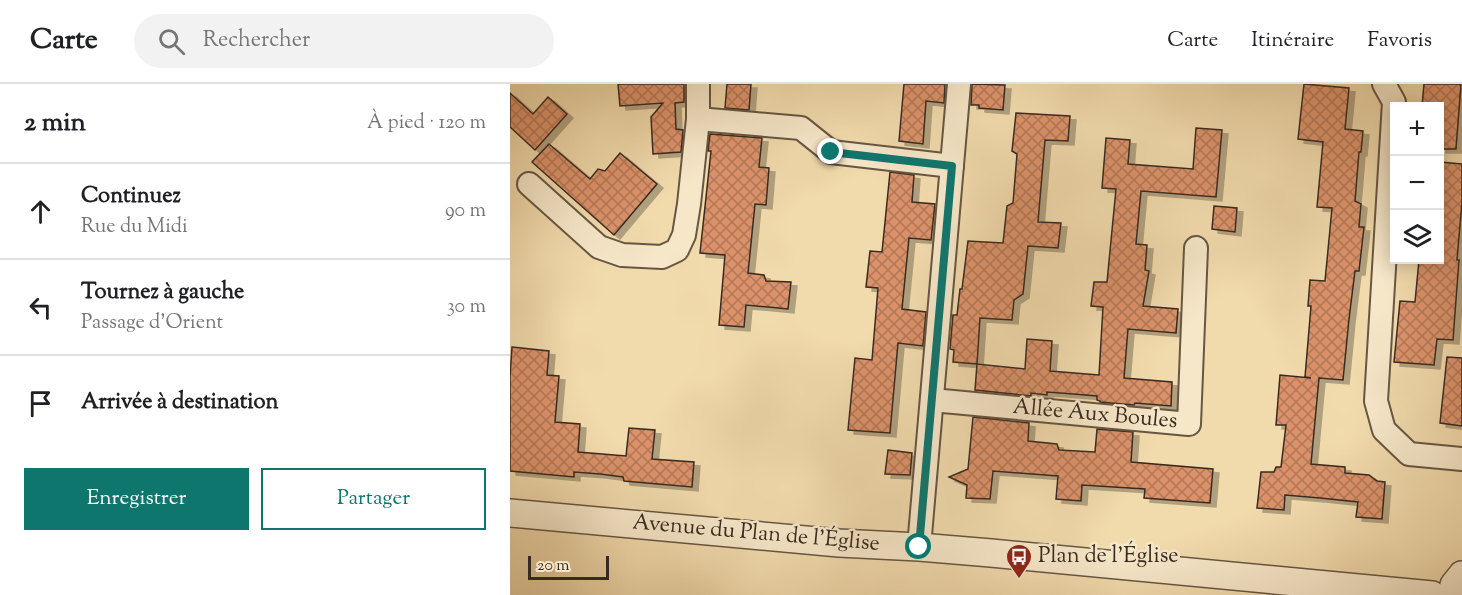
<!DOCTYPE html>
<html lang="fr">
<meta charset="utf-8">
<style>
:root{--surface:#fff;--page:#f2f2f2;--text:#202124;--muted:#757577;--line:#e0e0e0;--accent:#0f766e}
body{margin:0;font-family:"Sorts Mill Goudy",serif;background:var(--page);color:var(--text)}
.controls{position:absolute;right:18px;top:18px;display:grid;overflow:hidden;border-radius:0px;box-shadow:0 3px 15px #0003}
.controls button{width:54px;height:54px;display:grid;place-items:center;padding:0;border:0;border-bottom:2px solid var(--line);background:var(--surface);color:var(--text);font:30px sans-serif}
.scale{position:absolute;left:18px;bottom:15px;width:81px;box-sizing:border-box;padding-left:6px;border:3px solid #382a20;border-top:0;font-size:16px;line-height:21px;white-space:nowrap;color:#382a20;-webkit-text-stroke:4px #f6e7c9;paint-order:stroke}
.stop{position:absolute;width:18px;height:18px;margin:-14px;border:4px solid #0f766e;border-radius:50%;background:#fff}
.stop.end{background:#0f766e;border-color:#fff;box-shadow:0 2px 6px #0008}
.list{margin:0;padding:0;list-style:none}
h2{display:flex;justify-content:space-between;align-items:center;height:78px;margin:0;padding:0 24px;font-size:26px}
h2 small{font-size:20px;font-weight:400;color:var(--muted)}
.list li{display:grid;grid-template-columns:39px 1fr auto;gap:18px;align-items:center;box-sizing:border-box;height:96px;padding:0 24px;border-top:2px solid var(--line)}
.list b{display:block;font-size:22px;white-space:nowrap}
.list p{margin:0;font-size:20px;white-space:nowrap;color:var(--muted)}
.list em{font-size:20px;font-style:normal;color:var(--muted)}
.actions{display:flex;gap:12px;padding:18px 24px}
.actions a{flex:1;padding:14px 0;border:2px solid var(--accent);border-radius:0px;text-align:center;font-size:21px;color:var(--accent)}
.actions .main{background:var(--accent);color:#fff}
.icon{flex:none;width:33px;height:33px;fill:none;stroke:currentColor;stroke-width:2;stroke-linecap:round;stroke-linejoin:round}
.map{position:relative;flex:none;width:952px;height:511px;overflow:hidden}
header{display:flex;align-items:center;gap:36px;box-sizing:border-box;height:84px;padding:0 30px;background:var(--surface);border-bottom:2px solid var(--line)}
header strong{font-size:28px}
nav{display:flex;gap:33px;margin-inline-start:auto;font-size:21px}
.search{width:420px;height:54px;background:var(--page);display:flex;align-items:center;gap:15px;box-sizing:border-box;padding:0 21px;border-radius:33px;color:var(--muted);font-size:22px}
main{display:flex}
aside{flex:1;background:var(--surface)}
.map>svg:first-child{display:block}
</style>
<header>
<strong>Carte</strong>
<div class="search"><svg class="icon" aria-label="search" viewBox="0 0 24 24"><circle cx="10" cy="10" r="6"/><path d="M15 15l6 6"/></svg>Rechercher</div>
<nav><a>Carte</a><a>Itinéraire</a><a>Favoris</a></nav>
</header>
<main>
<aside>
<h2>2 min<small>À pied · 120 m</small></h2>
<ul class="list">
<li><svg class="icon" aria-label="ahead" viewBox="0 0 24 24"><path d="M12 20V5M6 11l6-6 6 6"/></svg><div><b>Continuez</b><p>Rue du Midi</p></div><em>90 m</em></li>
<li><svg class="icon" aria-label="left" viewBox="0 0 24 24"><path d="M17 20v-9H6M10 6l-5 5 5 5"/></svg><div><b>Tournez à gauche</b><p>Passage d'Orient</p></div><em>30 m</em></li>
<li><svg class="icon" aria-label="arrive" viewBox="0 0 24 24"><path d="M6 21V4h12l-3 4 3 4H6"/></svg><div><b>Arrivée à destination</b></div></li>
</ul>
<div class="actions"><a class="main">Enregistrer</a><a>Partager</a></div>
</aside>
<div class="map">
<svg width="952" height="511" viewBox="0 0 952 511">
<defs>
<pattern id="building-cross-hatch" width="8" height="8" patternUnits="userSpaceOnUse" patternTransform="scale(1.5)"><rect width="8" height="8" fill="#db926a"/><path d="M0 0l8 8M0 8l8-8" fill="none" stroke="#b37757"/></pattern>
<filter id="shadow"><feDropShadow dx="6" dy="4" stdDeviation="0" flood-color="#0004"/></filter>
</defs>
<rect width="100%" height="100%" fill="#f1daac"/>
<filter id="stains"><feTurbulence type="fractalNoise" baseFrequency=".00333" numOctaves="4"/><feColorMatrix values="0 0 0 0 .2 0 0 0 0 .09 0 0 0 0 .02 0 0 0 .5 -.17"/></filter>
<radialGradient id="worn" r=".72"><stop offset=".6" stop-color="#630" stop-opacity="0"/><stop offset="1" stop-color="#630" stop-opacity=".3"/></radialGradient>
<g fill="url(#building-cross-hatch)" stroke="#382a20" stroke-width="1.5" filter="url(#shadow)">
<polygon points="108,0 174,0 174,18 165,19 166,45 173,46 171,68 143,70 141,33 153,19 110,22"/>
<polygon points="217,0 241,0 239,26 215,24"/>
<polygon points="394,0 435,0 434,19 416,17 413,60 389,57"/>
<polygon points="462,0 495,1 493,26 469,24 469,21 461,21"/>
<polygon points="794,0 839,4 835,45 853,47 851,68 849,68 845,117 851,120 849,143 854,143 849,187 845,187 839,235 833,296 809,294 801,380 835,383 835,389 859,391 867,397 875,398 872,435 846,433 848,418 810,414 775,411 774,426 747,424 751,388 764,388 766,383 771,383 776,341 766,341 770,291 801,294 795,293 801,222 798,222 800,196 815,197 822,124 807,123 813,58 788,55"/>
<polygon points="914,0 951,0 946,65 930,65 930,22 912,22"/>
<polygon points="0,9 23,30 38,13 57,30 25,66 0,43"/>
<polygon points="506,29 560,32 558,57 535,56 528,138 551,139 548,164 518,162 513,210 504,216 502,236 470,234 467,280 443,278 444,266 440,265 443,231 447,231 450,205 452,205 458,157 493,159 497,122 503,119 507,70 502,67"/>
<polygon points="686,44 712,46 706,113 631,107 626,160 637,161 635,186 639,187 633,222 668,225 666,249 618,245 614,294 662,298 661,322 625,319 624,321 590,318 590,317 587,316 587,312 563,310 537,308 537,311 521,309 521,312 465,306 467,280 515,285 517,255 542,257 540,287 589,291 593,223 581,222 584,198 597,198 606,105 592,104 596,54 620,56 618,80 683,85"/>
<polygon points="200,50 252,54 249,83 259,84 256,121 245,120 238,189 254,191 256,197 281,198 278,225 236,221 234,243 209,241 215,171 190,169 201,67 198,67"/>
<polygon points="39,60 80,95 88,85 95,87 110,69 147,100 104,151 22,78"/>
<polygon points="930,78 952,80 952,118 947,176 949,176 943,256 927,255 924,281 884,278 890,217 905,218 909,176 930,176"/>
<polygon points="380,88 404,91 402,118 425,120 421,156 399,154 392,225 416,228 413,262 388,259 380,349 338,346 345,274 362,276 368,204 356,203 360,167 372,168"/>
<polygon points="704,122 727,124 725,148 702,145"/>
<polygon points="2,263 39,267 37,291 49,292 45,338 70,340 68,368 116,372 119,344 145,346 142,375 184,378 182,403 114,397 113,393 90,390 64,388 64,393 0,387 0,292"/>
<polygon points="937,273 952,274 952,342 930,339"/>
<polygon points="463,333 519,339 518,357 547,360 549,366 585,368 587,345 623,348 621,378 703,385 700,419 634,414 635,405 572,401 571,417 546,415 548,392 483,387 480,415 456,414 457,401 439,393 458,385"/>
<polygon points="378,366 402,369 400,391 375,390"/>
</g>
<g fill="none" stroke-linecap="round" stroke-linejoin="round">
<defs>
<g id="minor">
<polyline points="874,0 884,18 866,317 874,346 899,370 952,375"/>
<polyline points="188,35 291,44 321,68 442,82"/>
<polyline points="19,100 89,163 112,171 152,173 167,166 174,151 179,120 188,35 188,0"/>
<polyline points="422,316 679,340 686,164"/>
<polyline points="409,463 449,0"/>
</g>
<g id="tertiary">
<polyline points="0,429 329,459 409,463 481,469 922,511"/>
<polyline points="942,511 944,501 952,491"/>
</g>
</defs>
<use href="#minor" stroke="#665643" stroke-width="26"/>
<use href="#tertiary" stroke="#665643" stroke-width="30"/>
<use href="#minor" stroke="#f6e7c9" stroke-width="22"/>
<use href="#tertiary" stroke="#f6e7c9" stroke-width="27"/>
</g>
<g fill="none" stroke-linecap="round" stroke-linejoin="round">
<polyline stroke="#0f766e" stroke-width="8" points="321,68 442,82 409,463"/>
</g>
<defs>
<symbol id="bus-pin" viewBox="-11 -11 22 30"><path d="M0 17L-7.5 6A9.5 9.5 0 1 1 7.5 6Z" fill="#8f2418" stroke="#f6e7c9"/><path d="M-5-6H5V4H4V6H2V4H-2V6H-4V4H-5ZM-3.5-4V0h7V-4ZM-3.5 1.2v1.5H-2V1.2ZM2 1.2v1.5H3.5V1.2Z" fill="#fff"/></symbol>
</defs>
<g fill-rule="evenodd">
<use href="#bus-pin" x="494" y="458" width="30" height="40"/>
</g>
<g text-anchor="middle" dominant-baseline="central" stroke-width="5" stroke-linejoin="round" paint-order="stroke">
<g font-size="22" fill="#382a20" stroke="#f6e7c9">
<text transform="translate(585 331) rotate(5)">Allée Aux Boules</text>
<text transform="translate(246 450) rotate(5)">Avenue du Plan de l'Église</text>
</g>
<g font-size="22" fill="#382a20" stroke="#f6e7c9" text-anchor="start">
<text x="528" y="473">Plan de l'Église</text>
</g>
</g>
<rect width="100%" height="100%" filter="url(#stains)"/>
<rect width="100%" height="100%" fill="url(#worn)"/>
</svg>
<div class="controls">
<button>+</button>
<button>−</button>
<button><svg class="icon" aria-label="layers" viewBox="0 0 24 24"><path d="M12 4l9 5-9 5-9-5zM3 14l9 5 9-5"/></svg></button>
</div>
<div class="scale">20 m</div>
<div class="stop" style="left:409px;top:463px"></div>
<div class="stop end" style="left:321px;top:68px"></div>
</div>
</main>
